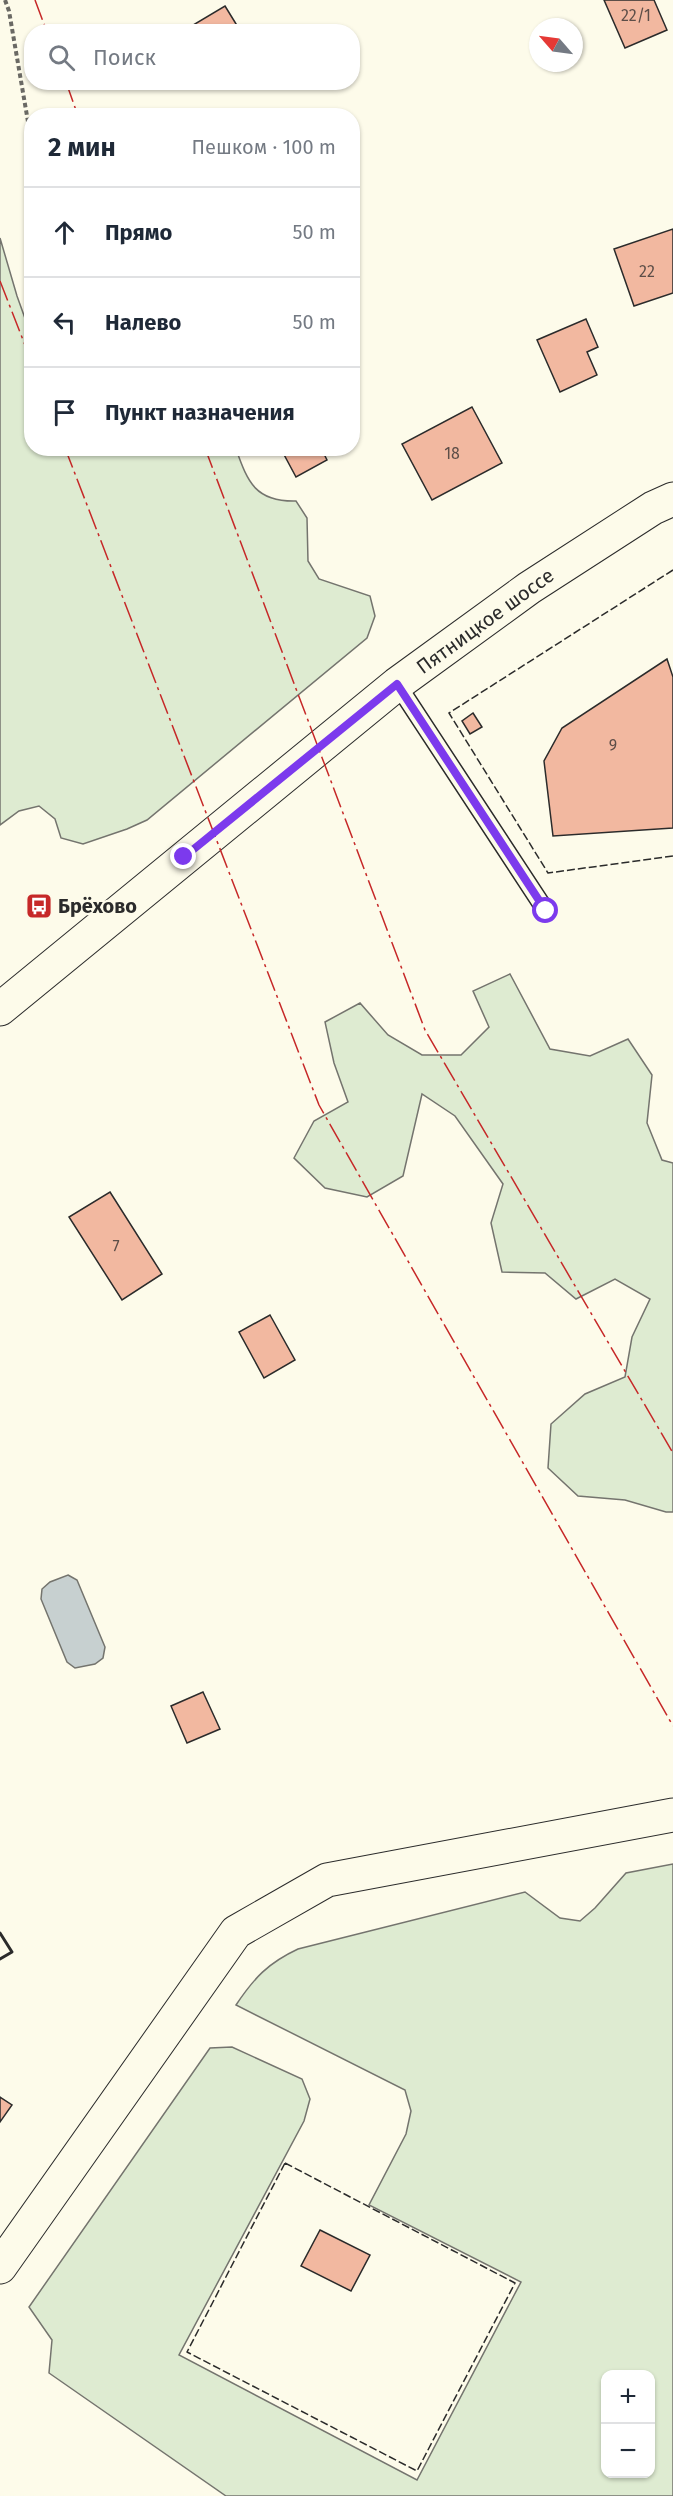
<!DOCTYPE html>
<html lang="ru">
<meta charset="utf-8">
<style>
:root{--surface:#fff;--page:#f6f6f7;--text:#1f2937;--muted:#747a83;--line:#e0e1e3}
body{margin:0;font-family:"Fira Sans",sans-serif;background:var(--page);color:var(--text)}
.controls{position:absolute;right:18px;bottom:18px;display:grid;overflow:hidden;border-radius:12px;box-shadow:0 2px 4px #0004}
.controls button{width:54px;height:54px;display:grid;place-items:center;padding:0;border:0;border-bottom:2px solid var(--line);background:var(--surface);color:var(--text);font:30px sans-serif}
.compass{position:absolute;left:529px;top:18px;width:54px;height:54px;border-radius:50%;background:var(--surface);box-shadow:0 2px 4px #0004;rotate:298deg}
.stop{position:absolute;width:18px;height:18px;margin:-14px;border:4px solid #7c3aed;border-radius:50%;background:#fff}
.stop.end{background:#7c3aed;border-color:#fff;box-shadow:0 2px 6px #0008}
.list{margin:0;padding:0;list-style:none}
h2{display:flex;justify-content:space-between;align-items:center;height:78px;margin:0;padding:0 24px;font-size:26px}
h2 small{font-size:20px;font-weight:400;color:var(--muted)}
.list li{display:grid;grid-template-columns:39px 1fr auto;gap:18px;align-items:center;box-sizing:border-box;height:90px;padding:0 24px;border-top:2px solid var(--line)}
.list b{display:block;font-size:22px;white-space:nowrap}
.list em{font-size:20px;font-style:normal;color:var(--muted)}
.icon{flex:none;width:33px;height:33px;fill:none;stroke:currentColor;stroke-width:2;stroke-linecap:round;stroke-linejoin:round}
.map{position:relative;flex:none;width:673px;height:2496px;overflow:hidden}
.search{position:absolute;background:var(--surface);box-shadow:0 2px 4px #0004;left:24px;top:24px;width:336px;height:66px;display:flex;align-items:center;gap:15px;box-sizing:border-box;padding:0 21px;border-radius:24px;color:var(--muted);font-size:22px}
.panel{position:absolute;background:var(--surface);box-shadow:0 2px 4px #0004;left:24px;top:108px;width:336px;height:348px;border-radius:24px}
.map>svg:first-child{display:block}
</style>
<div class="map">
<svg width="673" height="2496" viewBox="0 0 673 2496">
<rect width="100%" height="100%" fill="#fdfbea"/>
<g fill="#deebd1" stroke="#74746e" stroke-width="1.5" fill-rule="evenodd">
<path d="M0,238L17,296L31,335L32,448L236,449C248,483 256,502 296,501L307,518L308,561L319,579L370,596L375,616L367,638L147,820L127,829L83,844L61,838L55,819L39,806L19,811L0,825Z"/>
<polygon points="510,974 550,1049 590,1056 628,1039 652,1075 647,1123 662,1160 673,1163 673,1512 666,1512 625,1500 578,1496 548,1468 551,1424 585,1394 625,1377 632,1337 650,1299 615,1279 576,1299 545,1273 502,1272 491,1223 503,1184 455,1116 422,1094 403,1176 367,1197 325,1188 294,1158 314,1121 348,1102 334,1063 325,1022 360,1003 388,1035 422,1055 461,1055 489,1027 473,991"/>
<path d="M673,1864V2496H226L49,2373L52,2340L29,2307L210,2048L232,2047L302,2079L310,2099L304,2121L179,2355L417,2480L521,2282L369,2205L406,2134L411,2111L405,2090L236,2005C254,1978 268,1963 298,1949L525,1892L560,1918L580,1921L595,1908L626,1873ZM606,2374H650V2474H606Z"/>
</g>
<polygon fill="#c7d0d0" stroke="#74746e" stroke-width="1.5" points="68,1575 77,1580 105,1647 103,1658 95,1664 75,1668 67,1662 41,1599 42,1589 50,1582"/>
<g fill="#f2b8a0" stroke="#2b2b2b" stroke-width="1.5">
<polygon points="604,0 654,0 667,30 625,48"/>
<polygon points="225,6 241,32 183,31"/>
<polygon points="673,229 673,293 634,306 614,249"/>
<polygon points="586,319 598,347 587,352 597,375 560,392 537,340"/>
<polygon points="472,407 502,463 432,500 402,444"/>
<polygon points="321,448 327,460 296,477 281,449"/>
<polygon points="667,659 673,677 673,828 553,836 544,761 562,728"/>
<polygon points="473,713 482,727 470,734 462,721"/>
<polygon points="110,1192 162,1274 122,1300 69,1217"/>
<polygon points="270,1315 295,1360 264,1378 239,1332"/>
<polygon points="203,1692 220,1729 187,1743 171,1706"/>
<polygon points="0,2097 12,2105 0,2122"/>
<polygon points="320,2230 370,2255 351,2291 301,2266"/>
</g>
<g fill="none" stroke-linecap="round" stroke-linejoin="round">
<defs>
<polyline id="lane" points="397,684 546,911"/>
<polyline id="street" points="0,2267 236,1932 327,1880 673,1815"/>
<polyline id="primary" points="0,1009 397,684 529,588 653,508 673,499"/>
</defs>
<use href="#lane" stroke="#2b2b2b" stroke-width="19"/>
<use href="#street" stroke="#2b2b2b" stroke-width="35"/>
<use href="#primary" stroke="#2b2b2b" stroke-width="35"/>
<polyline stroke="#6a6964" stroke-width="4" stroke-dasharray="4.5 3" stroke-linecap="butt" points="5,0 9,11 32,145"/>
<use href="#lane" stroke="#fdfbea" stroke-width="16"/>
<use href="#street" stroke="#fdfbea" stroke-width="33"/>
<use href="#primary" stroke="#fdfbea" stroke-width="33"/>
<g stroke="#2b2b2b" stroke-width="1.5" stroke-dasharray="8 3" stroke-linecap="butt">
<polyline points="673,570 449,713 548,873 673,856"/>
<polygon points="285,2163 515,2283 417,2471 187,2352"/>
</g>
<polyline stroke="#2b2b2b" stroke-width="3" points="0,1933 12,1952 0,1959"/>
<g stroke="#c62828" stroke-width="1.5" stroke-dasharray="21 4.5 3 4.5" stroke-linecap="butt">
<polyline points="35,0 47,32"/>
<polyline points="66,82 78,116"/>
<polyline points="0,281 32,363"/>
<polyline points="65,448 319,1105 673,1726"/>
<polyline points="205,448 425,1030 673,1453"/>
</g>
</g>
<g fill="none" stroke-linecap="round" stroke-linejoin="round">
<polyline stroke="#7c3aed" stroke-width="8" points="184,857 397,684 546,911"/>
</g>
<defs>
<symbol id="bus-square" viewBox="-11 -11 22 22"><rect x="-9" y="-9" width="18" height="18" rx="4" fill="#c62828" stroke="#fdfbea"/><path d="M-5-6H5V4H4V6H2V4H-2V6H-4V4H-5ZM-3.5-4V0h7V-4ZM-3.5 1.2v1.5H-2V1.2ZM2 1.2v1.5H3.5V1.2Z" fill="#fff"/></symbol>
</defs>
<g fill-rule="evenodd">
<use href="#bus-square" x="24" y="891" width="30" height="30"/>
</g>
<g text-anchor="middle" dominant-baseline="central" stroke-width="4.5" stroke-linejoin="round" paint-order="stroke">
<g font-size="16" fill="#5d4e48">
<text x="636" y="15">22/1</text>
<text x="647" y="271">22</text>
<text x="452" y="453">18</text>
<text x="613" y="745">9</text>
<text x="116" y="1246">7</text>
</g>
<g font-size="20" fill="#2b2b2b" stroke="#fdfbea">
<text transform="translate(485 621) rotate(-36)">Пятницкое шоссе</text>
</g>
<g font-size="20" font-weight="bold" fill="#2b2b2b" stroke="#fdfbea" text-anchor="start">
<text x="58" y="906">Брёхово</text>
</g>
</g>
</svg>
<div class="controls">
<button>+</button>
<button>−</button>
</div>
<svg class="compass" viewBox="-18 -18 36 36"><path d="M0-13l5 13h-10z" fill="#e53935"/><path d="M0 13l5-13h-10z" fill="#747a83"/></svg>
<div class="stop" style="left:546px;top:911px"></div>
<div class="stop end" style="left:184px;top:857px"></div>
<div class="search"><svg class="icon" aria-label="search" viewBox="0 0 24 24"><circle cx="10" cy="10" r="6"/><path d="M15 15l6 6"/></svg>Поиск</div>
<section class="panel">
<h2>2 мин<small>Пешком · 100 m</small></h2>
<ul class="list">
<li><svg class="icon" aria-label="ahead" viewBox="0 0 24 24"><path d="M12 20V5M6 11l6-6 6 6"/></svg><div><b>Прямо</b></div><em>50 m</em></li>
<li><svg class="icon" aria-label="left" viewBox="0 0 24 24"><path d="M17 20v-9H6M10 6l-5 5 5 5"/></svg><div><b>Налево</b></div><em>50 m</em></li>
<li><svg class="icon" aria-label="arrive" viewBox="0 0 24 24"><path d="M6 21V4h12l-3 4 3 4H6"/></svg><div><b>Пункт назначения</b></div></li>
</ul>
</section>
</div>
